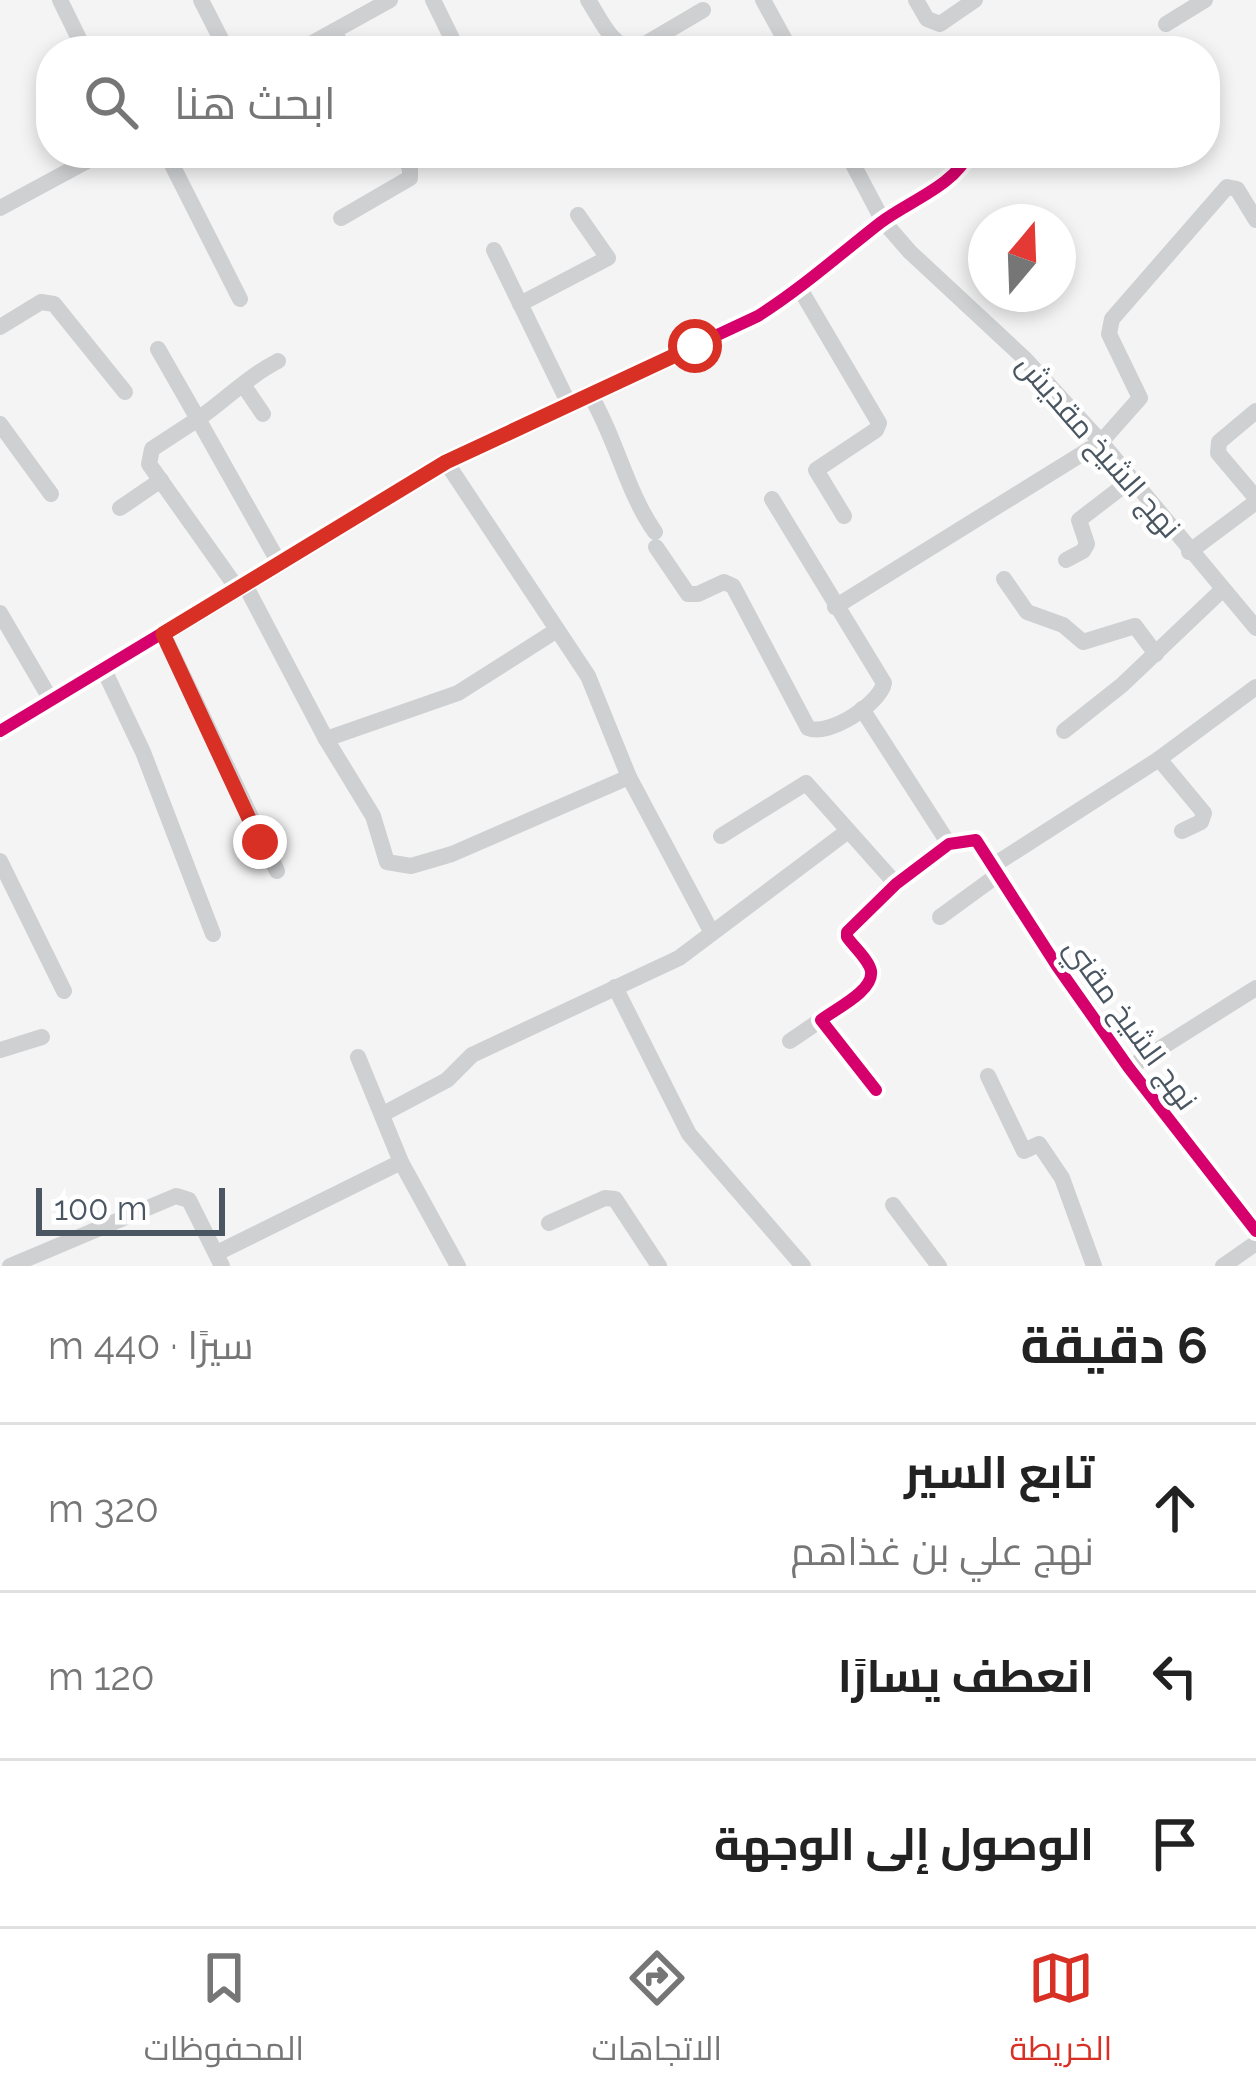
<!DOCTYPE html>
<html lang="ar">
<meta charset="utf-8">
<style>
:root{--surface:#fff;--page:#f6f6f6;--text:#222;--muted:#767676;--line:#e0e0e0;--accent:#d93025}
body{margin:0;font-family:Raleway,Cairo,sans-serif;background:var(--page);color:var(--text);direction:rtl}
.compass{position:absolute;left:968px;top:204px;width:108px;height:108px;border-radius:50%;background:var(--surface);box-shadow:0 6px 18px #0003;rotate:19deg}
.scale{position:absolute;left:36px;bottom:30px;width:189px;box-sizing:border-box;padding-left:12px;border:6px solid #4a5661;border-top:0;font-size:33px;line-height:42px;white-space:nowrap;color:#4a5661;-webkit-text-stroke:9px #fff;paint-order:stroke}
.stop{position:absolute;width:36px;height:36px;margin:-27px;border:9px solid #d93025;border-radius:50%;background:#fff}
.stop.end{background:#d93025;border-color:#fff;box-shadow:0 3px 12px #0008}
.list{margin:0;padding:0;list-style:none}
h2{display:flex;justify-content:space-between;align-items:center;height:156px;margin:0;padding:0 48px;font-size:51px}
h2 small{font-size:39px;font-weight:400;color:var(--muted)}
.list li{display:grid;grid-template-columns:78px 1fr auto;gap:36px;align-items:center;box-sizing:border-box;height:168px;padding:0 48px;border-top:3px solid var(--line)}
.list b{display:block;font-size:45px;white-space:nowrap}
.list p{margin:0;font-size:39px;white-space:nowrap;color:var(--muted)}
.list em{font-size:39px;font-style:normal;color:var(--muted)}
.icon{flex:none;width:66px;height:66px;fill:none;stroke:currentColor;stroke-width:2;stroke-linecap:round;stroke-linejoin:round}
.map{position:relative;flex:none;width:1256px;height:1266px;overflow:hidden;direction:ltr}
.search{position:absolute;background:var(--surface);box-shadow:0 6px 18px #0003;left:36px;right:36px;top:36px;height:132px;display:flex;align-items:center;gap:30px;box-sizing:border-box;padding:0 42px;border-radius:48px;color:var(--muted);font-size:45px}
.sheet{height:660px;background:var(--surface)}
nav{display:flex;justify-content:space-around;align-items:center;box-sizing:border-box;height:168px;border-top:3px solid var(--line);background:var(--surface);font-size:33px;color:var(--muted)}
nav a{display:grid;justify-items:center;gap:6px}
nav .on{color:var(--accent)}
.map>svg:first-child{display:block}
</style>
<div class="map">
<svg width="1256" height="1266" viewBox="0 0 1256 1266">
<rect width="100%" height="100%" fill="#f4f4f4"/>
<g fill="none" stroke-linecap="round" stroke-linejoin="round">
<g stroke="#ced0d2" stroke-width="16">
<polyline points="60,0 85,51"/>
<polyline points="201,0 227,51"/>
<polyline points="433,0 458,51"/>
<path d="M588,0C600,18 612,48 635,50L703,10"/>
<polyline points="763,0 791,51"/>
<polyline points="916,0 927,19 940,24 975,0"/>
<polyline points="1166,24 1205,0"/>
<polyline points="334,31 345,51"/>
<polyline points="298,51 390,0"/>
<polyline points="166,153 240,299"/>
<polyline points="847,153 883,221 910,252 1024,358 1101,442 1256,628"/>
<polyline points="0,208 102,153"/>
<polyline points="341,218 410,178 410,168 401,153"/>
<polyline points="494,250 568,402"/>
<polyline points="800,289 879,423 876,430 816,470 844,516"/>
<polyline points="520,304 608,258 578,215"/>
<polyline points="0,327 41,302 54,304 125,392"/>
<polyline points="158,349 198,419 152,449 149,464 237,588"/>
<path d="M278,361C249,376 226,399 198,419L278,561"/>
<polyline points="244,386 263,414"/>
<path d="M589,393C616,437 626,491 655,532"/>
<polyline points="1256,411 1219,442 1218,453 1256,498"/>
<polyline points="0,424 51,494"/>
<polyline points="446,462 588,676 629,777 712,933"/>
<polyline points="120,508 161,480"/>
<path d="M656,547L688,594H698L724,582L733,586L808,728C828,737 880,704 884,683L772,499"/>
<polyline points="1189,552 1256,502"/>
<polyline points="1066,560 1083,551 1087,544 1079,520 1131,480"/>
<polyline points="1004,579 1027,612 1063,625 1083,642 1135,626 1156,654"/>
<polyline points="244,583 326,739 458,693 557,630"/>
<polyline points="835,607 1101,442 1140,398 1109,334 1112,319 1227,187 1237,189 1256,220"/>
<polyline points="0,613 51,700"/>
<polyline points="163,634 277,871"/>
<polyline points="104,670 143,752 213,934"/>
<polyline points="862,709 949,844"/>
<path d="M0,731L446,462L758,316C802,288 839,255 880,223C909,201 954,186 969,153"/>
<polyline points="1064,731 1122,685 1222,590"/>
<polyline points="326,739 373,816 387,862 411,866 452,854 629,777"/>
<polyline points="1159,759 1204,813 1201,822 1182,831"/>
<polyline points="721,836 806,783 896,884"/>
<polyline points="0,861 64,991"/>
<polyline points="994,865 1159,759 1256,687"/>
<polyline points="940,917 999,874"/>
<polyline points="615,987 689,1134 803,1266"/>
<polyline points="790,1041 821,1020"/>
<polyline points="0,1050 42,1037"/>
<polyline points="358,1057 401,1162 458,1266"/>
<polyline points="1129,1068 1256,988"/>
<polyline points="988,1076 1024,1151 1039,1144 1062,1178 1094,1266"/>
<path d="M876,1090L821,1020C835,1009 874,991 871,971C869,960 853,946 847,937V932L896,884L949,844L976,840L1057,966L1129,1068L1256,1231"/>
<polyline points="383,1114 447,1080 472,1055 679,958 848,831"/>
<polyline points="893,1205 939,1266"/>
<polyline points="549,1223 605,1198 615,1199 659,1266"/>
<polyline points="217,1253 401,1162"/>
<polyline points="10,1266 176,1196 189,1200 222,1266"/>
<polyline points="1223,1266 1256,1243"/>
</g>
<defs>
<g id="cycleway">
<path d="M0,731L446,462L758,316C802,288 839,255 880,223C909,201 954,186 969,153"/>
<path d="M876,1090L821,1020C835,1009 874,991 871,971C869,960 853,946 847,937V932L896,884L949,844L976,840L1057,966L1129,1068L1256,1231"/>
</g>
</defs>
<use href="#cycleway" stroke="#fff" stroke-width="20"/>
<use href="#cycleway" stroke="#d6006c" stroke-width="12"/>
</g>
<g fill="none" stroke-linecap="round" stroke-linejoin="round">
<polyline stroke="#d93025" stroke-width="15" points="260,842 163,634 446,462 695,346"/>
</g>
<g text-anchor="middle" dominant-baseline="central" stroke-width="9" stroke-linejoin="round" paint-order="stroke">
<g font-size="30" fill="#4a5661" stroke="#fff">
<text transform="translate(1099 446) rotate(49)">نهج الشيخ مقديش</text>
<text transform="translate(1131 1024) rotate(54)">نهج الشيخ مقني</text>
</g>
</g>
</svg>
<svg class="compass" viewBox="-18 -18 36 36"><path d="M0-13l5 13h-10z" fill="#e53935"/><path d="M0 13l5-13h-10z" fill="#767676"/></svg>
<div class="scale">100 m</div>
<div class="stop" style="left:695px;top:346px"></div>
<div class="stop end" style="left:260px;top:842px"></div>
<div class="search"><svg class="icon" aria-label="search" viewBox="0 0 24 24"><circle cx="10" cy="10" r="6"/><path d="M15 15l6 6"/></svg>ابحث هنا</div>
</div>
<section class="sheet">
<h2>6 دقيقة<small>سيرًا · 440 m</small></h2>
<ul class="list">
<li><svg class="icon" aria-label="ahead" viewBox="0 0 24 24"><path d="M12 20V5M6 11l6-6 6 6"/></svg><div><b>تابع السير</b><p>نهج علي بن غذاهم</p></div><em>320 m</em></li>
<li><svg class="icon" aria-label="left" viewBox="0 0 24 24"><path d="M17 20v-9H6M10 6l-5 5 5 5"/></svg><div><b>انعطف يسارًا</b></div><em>120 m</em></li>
<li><svg class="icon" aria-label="arrive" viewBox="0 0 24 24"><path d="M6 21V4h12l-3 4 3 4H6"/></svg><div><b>الوصول إلى الوجهة</b></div></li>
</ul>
</section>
<nav>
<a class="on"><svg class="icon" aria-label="map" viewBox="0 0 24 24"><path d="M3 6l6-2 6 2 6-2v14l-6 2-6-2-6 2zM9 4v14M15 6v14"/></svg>الخريطة</a>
<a><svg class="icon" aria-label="directions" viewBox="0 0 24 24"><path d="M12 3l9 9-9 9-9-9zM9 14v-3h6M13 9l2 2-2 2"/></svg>الاتجاهات</a>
<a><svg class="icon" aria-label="saved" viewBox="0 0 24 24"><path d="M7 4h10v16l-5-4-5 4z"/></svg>المحفوظات</a>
</nav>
